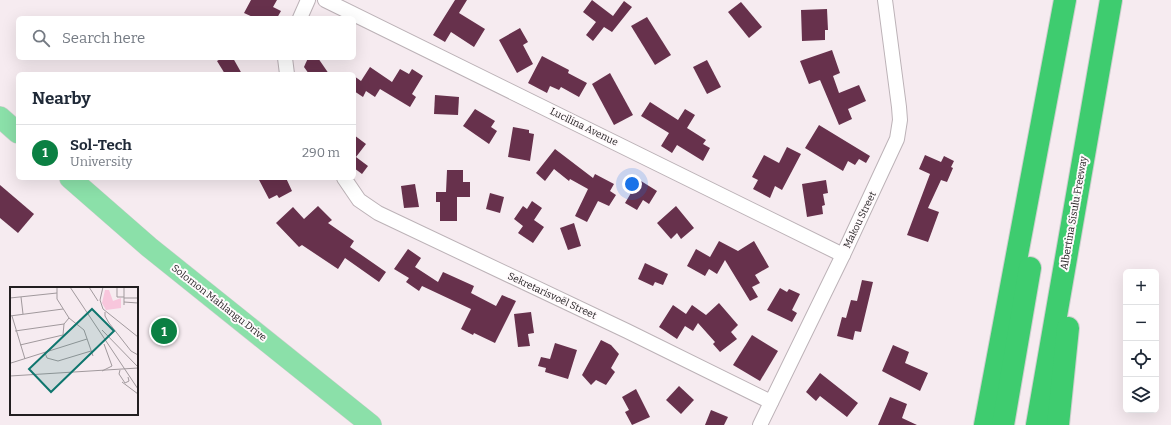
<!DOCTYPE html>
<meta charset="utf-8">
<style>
:root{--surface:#fff;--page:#f2f2f3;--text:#1f2937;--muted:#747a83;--line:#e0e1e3;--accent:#0b8043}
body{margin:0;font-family:Bitter,serif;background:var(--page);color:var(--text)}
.controls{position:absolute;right:12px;bottom:12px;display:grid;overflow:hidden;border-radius:6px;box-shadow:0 4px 16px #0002}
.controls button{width:36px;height:36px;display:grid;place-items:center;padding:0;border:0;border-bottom:1px solid var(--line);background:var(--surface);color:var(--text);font:20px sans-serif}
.you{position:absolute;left:632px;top:184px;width:14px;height:14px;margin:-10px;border:3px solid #fff;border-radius:50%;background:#1a73e8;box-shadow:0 0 0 6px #1a73e833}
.badge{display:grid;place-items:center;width:26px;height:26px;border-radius:50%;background:var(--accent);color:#fff;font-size:13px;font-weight:700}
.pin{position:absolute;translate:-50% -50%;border:2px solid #fff;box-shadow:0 1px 4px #0006}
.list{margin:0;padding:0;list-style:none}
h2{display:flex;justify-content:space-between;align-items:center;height:52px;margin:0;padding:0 16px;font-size:17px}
h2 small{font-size:13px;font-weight:400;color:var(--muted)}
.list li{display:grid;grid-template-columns:26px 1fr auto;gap:12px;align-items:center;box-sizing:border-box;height:56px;padding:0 16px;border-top:1px solid var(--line)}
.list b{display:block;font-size:15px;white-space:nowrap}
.list p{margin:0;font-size:13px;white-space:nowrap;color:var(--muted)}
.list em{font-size:13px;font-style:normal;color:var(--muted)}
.icon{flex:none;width:22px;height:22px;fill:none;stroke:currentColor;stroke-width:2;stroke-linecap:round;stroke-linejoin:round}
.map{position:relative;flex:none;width:1171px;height:425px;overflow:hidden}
.search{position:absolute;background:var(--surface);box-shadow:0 4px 16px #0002;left:16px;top:16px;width:340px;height:44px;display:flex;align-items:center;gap:10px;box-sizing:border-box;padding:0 14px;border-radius:6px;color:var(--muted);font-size:15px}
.panel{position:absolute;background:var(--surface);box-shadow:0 4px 16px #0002;left:16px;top:72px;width:340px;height:108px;border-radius:6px}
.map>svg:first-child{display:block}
</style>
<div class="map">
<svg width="1171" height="425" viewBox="0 0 1171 425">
<rect width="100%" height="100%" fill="#f6ebf0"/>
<g fill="#67314c">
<polygon points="251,0 277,0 273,7 281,11 277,18 255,18 244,13"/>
<polygon points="455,0 467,0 459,13 485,29 474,47 451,32 445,42 433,35"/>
<polygon points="592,0 613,16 624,1 632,7 612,32 604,27 593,41 586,35 596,22 583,12"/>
<polygon points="741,2 762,27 749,38 728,12"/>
<polygon points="827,9 828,30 825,30 825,40 802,41 801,10"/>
<polygon points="647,17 671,55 655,65 631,26"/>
<polygon points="520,28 528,42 523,45 533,64 517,73 499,40"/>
<polygon points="832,50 840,73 833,76 839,93 859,85 866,101 848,109 852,119 839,125 820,80 809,84 800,61"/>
<polygon points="542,56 569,70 568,73 587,83 579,97 561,87 559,90 550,86 547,93 528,83"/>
<polygon points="222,58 233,58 242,74 225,74 217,61"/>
<polygon points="308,58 318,58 329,74 309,74 304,67"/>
<polygon points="707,60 721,87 707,94 693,67"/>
<polygon points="370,67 392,82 400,69 409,74 412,69 423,76 412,94 416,97 410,107 380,89 375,97 366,91 363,97 354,91 354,76 361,81"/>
<polygon points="610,73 633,115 614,125 592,84"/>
<polygon points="435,95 459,97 458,115 434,114"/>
<polygon points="650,102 678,120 685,109 695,115 687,128 706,140 703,144 710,148 703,161 677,145 672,153 661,146 669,133 641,116"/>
<polygon points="475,109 495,121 491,127 497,131 489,144 463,126"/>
<polygon points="819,125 870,156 866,163 859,159 855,165 848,161 843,171 805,148"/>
<polygon points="513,127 529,130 529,133 534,134 530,161 508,157"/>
<polygon points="354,135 366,144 356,157 368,166 362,174 354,168"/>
<polygon points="787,147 801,154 782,190 775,186 770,198 753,189 758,180 752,177 764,155 779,163"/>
<polygon points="555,149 593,178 595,174 614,184 610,191 616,195 609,206 598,201 587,222 575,216 588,189 570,179 569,181 554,169 545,181 536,173"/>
<polygon points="925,155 941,162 944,156 954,161 951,167 953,168 947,182 941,180 928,208 939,212 928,242 907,235 930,174 919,169"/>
<polygon points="447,170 463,170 463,182 470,182 470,197 457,197 457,221 440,221 440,202 436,202 436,192 446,192"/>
<polygon points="258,178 286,178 292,191 279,198 277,195 269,199"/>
<polygon points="826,180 828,193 823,194 825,205 822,206 823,214 807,217 802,184"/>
<polygon points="641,181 657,191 649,204 643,200 637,210 625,203 634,188 636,190"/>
<polygon points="415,184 419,207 404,208 401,186"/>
<polygon points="0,185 34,214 18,233 0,218"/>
<polygon points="490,193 504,197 500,213 486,209"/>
<polygon points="532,201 542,208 534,220 544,227 533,243 518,233 523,226 514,219 523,206 527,209"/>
<polygon points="318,206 332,220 328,223 354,241 350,247 386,272 379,282 345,258 338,269 302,245 299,247 276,223 293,207 304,219"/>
<polygon points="676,206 694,228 681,239 677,233 671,239 657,223"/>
<polygon points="574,223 581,246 568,250 560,228"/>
<polygon points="719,241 738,251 754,241 769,267 755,275 760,283 752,287 758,297 750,301 725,260 717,274 709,269 705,276 687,266 696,249 710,257"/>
<polygon points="408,249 421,258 415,267 438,282 443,272 474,286 471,293 496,306 502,295 516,301 495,343 474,333 473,335 461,329 471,309 422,286 419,291 406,282 409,278 394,269"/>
<polygon points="645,263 668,274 663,285 655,282 653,286 638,279"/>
<polygon points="862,280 873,282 861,332 855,331 853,340 837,336 842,317 846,318 851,300 857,301"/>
<polygon points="780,288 787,292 789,289 800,294 792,310 797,313 792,322 767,310"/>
<polygon points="719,303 738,325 731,332 737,339 720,352 713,344 715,342 698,323 693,331 685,326 677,339 659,327 673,305 686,314 692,305 706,315"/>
<polygon points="531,312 534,333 528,334 530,346 518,347 514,314"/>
<polygon points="752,335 778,351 760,381 733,365"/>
<polygon points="601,340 611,345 619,354 611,368 615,372 606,385 596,380 591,385 582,375"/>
<polygon points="555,343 577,350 568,379 545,372 546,368 538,366 541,357 550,359"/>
<polygon points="893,345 909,352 905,363 928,373 920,391 882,371"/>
<polygon points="820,373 858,403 847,417 820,396 816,401 806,392"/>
<polygon points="679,386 694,400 681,414 666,400"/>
<polygon points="636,389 650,417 632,425 625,412 629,410 622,397"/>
<polygon points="890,397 907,404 902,418 917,425 878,425"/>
<polygon points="711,410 728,417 724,425 705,425"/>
</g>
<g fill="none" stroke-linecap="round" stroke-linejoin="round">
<defs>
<g id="minor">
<polyline points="325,0 843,255"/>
<polyline points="300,18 308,0"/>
<polyline points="285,58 287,74"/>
<polyline points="344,178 359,200 378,213 627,331 771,402"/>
<polyline points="760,425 843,255 897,139 900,120 899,107 885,0"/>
</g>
<g id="primary">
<polyline points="0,117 18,133"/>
<polyline points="70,178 149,247 371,425"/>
</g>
<g id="motorway">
<polyline points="985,425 1065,0"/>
<polyline points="1003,425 1030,268"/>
<polyline points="1037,425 1111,0"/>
<polyline points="1058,425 1068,328"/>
</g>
</defs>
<use href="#minor" stroke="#bcb2b7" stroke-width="16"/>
<use href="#primary" stroke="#cecece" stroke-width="22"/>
<use href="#motorway" stroke="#cecece" stroke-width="24"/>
<use href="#minor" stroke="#fff" stroke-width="14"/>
<use href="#primary" stroke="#8be0a9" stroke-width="21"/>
<use href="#motorway" stroke="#3ecc6f" stroke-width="22"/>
</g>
<g text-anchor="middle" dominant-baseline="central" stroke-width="4" stroke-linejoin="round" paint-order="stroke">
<g font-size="10" fill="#221e20" stroke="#fffafc">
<text transform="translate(584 127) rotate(26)">Lucilina Avenue</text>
<text transform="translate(1074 213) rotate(-80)">Albertina Sisulu Freeway</text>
<text transform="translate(860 220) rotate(-64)">Makou Street</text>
<text transform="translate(552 296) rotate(25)">Sekretarisvoël Street</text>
<text transform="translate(219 303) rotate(38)">Solomon Mahlangu Drive</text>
</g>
</g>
<g transform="translate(10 287)">
<rect width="128" height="128" fill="#f6ebf0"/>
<path d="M95,3H99L103,14L111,11V21L96,23L92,16Z" fill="#f8c6dc"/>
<path fill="none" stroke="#a1999d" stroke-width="1" d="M47,0V12L59,31L74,43L83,69M60,0L128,102M79,0L88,14M93,0L90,13L93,22L128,50M107,0V10H114M11,10L13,27M0,11L47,6M114,11H128M114,15L128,16M114,18V0M95,25V29L99,36L121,64L128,68M0,29L53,22M2,29L15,72M92,43L128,80M5,44L54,37L59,31M10,58L53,48L54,37M35,66L37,71L48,74L81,64M1,76L77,52M110,83L109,87L115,96L119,94L118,90M92,84L102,79L94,57M0,89L128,81M112,95L128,107"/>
<path fill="#0f766e" fill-opacity="0.15" stroke="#0f766e" stroke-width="2" d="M82,22L104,44L41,105L19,82Z"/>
<rect width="128" height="128" fill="none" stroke="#221e20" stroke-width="2"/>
</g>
</svg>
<div class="controls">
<button>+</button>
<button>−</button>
<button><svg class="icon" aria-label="locate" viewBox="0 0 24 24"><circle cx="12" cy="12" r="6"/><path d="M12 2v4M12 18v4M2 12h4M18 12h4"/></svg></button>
<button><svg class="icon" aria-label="layers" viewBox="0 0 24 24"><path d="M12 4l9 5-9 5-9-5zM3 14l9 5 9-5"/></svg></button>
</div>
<div class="you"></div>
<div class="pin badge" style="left:164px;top:331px">1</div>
<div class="search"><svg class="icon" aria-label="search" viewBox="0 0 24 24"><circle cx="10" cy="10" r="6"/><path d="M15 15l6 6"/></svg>Search here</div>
<section class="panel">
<h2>Nearby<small></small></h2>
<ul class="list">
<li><span class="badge">1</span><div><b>Sol-Tech</b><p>University</p></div><em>290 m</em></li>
</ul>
</section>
</div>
